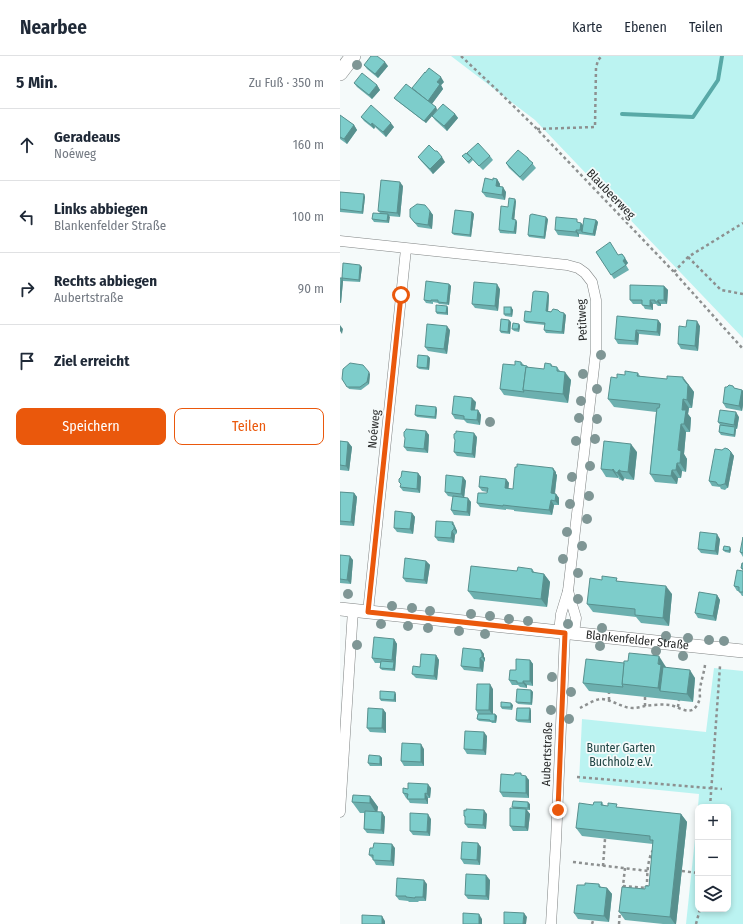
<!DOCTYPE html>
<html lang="de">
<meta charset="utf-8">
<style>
:root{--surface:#fff;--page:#f2f2f3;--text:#1f2937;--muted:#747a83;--line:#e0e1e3;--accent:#ea580c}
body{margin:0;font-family:"Fira Sans Condensed",sans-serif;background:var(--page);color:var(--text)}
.controls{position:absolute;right:12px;bottom:12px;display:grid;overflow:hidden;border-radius:8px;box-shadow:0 2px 6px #0003}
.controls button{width:36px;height:36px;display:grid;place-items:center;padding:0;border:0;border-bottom:1px solid var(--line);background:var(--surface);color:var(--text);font:20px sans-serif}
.stop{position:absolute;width:12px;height:12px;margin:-9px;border:3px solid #ea580c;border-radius:50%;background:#fff}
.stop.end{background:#ea580c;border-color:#fff;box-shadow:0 1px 4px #0008}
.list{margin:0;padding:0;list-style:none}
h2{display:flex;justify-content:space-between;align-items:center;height:52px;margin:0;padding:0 16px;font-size:17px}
h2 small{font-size:13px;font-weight:400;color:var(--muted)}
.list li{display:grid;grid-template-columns:26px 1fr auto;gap:12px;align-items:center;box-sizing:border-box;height:72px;padding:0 16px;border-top:1px solid var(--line)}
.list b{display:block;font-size:15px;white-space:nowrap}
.list p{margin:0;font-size:13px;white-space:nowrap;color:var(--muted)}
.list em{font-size:13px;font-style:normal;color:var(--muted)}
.actions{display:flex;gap:8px;padding:12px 16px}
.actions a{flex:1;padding:9px 0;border:1px solid var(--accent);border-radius:8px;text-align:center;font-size:14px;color:var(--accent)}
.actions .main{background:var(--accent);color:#fff}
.icon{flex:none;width:22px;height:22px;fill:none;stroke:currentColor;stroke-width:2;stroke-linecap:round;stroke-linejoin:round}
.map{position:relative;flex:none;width:403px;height:868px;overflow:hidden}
header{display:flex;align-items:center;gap:24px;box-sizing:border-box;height:56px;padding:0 20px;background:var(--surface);border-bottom:1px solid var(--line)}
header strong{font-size:19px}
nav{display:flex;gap:22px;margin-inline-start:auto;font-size:14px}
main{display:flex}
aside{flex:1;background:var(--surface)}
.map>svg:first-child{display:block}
</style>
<header>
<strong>Nearbee</strong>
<nav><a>Karte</a><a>Ebenen</a><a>Teilen</a></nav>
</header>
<main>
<aside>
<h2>5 Min.<small>Zu Fuß · 350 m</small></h2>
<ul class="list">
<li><svg class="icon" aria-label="ahead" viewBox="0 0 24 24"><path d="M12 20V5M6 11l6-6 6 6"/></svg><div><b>Geradeaus</b><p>Noéweg</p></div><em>160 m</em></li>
<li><svg class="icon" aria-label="left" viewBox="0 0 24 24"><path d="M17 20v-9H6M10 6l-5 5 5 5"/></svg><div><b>Links abbiegen</b><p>Blankenfelder Straße</p></div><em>100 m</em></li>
<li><svg class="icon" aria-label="right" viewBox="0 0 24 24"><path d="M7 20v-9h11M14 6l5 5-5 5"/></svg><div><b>Rechts abbiegen</b><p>Aubertstraße</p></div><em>90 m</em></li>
<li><svg class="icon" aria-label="arrive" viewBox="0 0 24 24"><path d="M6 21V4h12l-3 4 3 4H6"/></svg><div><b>Ziel erreicht</b></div></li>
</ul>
<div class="actions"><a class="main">Speichern</a><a>Teilen</a></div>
</aside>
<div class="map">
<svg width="403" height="868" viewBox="0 0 403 868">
<rect width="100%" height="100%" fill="#f5fafa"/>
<g fill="#bbf3f1">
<polygon points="111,0 403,0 403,282 195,64"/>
<polygon points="374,612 403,615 403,868 346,868 358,754 358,853 388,853 388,751 358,751 359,738 239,726 242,663 366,676"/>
</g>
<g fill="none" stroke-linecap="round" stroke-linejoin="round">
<polyline stroke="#58a9a7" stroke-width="4" points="282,58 353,61 378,24 382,0"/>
<defs>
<g id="minor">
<polyline points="0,185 227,209 238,212 245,217 252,226 256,244 256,294 247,372 228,535 221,558 219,576"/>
<polyline points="228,535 236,562 234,577"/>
<polyline points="28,556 66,193"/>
<polyline points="0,756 13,554"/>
<polyline points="211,868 216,785 225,577"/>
</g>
<g id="tertiary">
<path id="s1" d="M0,553L403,595"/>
</g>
<polyline id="secondary" points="0,17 13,0"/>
</defs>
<use href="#minor" stroke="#808484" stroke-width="11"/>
<use href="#tertiary" stroke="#808484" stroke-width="14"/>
<use href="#secondary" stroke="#808484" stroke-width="16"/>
<g stroke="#8d9090" stroke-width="2.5" stroke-dasharray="3 3" stroke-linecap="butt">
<polyline points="121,0 157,34 197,73 334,216 403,293"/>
<polyline points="197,73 255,71 256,12 258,4 262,0"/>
<polyline points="348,201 381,234 403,238"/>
<polyline points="334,216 348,201 403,167"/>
<polyline points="269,644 269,637"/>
<polyline points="305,650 305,641"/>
<polyline points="338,651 339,644"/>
<path d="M240,652C246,649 254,644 260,643C272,643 281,652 293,652C297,652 301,651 305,650C313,649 322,648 330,649C337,650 347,658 354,653C356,651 358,648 359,645C361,642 359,637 360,633C361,625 364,617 365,609"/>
<polyline points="237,721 382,733"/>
<polyline points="370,751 380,610"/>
<polyline points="233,806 308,815 314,813"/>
<polyline points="263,810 265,783"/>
<polyline points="285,812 283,830 307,832"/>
<polyline points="342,815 358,817"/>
<path d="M307,832C307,822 307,801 314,793"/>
<polyline points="252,868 253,865"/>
<polyline points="279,868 280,854"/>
<polyline points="356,868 360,853"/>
</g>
<use href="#minor" stroke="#fff" stroke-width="10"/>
<use href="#tertiary" stroke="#fff" stroke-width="13"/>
<use href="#secondary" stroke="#fff" stroke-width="15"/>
</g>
<g fill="#7f9695">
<circle cx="17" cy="9" r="5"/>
<circle cx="261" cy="299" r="5"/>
<circle cx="243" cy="318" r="5"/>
<circle cx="257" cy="333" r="5"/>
<circle cx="241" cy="345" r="5"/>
<circle cx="239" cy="362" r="5"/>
<circle cx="257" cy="363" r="5"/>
<circle cx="150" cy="366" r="5"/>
<circle cx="255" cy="383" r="5"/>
<circle cx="236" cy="385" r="5"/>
<circle cx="250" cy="410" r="5"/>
<circle cx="232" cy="421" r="5"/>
<circle cx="249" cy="440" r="5"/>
<circle cx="230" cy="448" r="5"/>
<circle cx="247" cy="463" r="5"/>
<circle cx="227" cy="476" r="5"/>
<circle cx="242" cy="490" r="5"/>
<circle cx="223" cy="503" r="5"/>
<circle cx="238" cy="517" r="5"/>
<circle cx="8" cy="538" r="5"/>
<circle cx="238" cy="543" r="5"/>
<circle cx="52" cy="550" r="5"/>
<circle cx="72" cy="552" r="5"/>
<circle cx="90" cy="555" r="5"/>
<circle cx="131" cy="558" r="5"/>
<circle cx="150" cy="560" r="5"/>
<circle cx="169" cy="563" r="5"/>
<circle cx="188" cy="565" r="5"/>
<circle cx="41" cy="568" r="5"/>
<circle cx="228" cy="568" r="5"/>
<circle cx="68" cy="570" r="5"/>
<circle cx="88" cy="572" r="5"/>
<circle cx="262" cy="572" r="5"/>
<circle cx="119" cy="575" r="5"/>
<circle cx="145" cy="578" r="5"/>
<circle cx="326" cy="580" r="5"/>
<circle cx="348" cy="582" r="5"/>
<circle cx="369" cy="584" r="5"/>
<circle cx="384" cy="585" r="5"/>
<circle cx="17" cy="589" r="5"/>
<circle cx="260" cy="590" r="5"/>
<circle cx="316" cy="595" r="5"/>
<circle cx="343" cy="600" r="5"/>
<circle cx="212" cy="621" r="5"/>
<circle cx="231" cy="636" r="5"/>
<circle cx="211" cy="654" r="5"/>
<circle cx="229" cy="663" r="5"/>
</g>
<g fill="#6cb0af">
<polygon points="24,9 48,10 38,22 27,13"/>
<polygon points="104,26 101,29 103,33 92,48 96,51 97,54 86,67 56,44 54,42 74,34 72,32"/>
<polygon points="14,27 37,29 40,34 32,43 17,31"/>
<polygon points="115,58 118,62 107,75 95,64 92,60"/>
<polygon points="0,59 14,69 17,74 7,88 0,83"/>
<polygon points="21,61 54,71 46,81 35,71 34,73 24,65"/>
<polygon points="122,100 150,100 153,104 143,114 133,104 129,108"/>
<polygon points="78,101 105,106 93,118 81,105"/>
<polygon points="188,102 196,112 183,125 169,112 166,107"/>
<polygon points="157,123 160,128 160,131 166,136 165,144 146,141 142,136 153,124"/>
<polygon points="63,130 60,161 49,160 49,167 34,166 32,163 40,157 38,155"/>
<polygon points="0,136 24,138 25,141 23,158 0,156"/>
<polygon points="176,145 174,164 177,166 176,178 160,177 159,174 168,151"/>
<polygon points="90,155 93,159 92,173 78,171 70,161"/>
<polygon points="132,156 134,158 131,181 114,179 112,177"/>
<polygon points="208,163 205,183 189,181 188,179"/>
<polygon points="256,164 258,166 255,180 239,178 239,181 218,179 215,174 240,167 241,167 243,169"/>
<polygon points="256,196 279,199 282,198 288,207 286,209 289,214 274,223"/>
<polygon points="22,211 20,226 3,225 1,247 0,247 0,222 2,222"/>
<polygon points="109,228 111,230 109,249 99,248 98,247 93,246 93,248 86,247 84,244"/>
<polygon points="324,230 328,234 327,248 321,248 321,250 318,250 316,248 313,248 313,254 305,253 302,248 293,248 290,244"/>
<polygon points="160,233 158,255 135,252 132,248"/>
<polygon points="209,239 208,255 220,257 226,259 224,278 206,277 204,274 205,269 186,267 184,265 191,256"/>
<polygon points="107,250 108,252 108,259 97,258 96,256"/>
<polygon points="171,251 173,254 172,261 165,260 164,258"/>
<polygon points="318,264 321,268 320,280 299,278 298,289 278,288 275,283"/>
<polygon points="171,266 170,278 161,277 160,275"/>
<polygon points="179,268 180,270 179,276 174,275 172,273"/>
<polygon points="360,270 358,295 341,293 338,288 346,271"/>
<polygon points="110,274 107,298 88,295 85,291"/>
<polygon points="88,300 90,302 89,314 79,313 77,311"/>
<polygon points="181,306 184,309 187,310 189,312 204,313 211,308 213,311 217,311 220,315 231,324 228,347 164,339 160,333 175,309"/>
<polygon points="298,317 300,320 348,328 354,336 352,352 349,352 348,358 351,362 350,376 346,376 344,398 347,403 346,416 342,415 341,422 338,422 337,428 315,426 310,418 316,356 274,351 268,343 277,322 285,319"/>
<polygon points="30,318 29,328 21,334 9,333 2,323"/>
<polygon points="394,332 402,334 403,335 403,349 402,355 386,352 383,347"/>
<polygon points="136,346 135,354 138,354 141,359 140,369 127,367 124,364 115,363 112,358"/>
<polygon points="96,351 97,354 96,363 77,361 75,359"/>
<polygon points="399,361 397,373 396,373 395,381 381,379 379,376 380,369 378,366"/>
<polygon points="86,375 89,379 88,397 67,395 64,391"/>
<polygon points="137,381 135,402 117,400 114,396"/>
<polygon points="0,385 8,386 12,391 9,415 0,414"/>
<polygon points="390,395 391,396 394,400 388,432 387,432 385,434 381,433 380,431 372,430 369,425"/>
<polygon points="297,396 294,424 286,423 285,422 283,425 279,423 278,421 278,422 266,421 261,413"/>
<polygon points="216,416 216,418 217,419 215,438 216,438 219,442 219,449 214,449 212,459 174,455 174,454 166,453 166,454 140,451 137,447 147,437 147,436 142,435 139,431 166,423 169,427 168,433 173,433"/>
<polygon points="78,417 81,421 80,437 63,435 60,431"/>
<polygon points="123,421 126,425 124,442 131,446 130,460 114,459 111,454 113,441 108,440 105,436"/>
<polygon points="0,436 14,437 17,441 14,470 0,469"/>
<polygon points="72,457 75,461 73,478 57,476 54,472"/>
<polygon points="113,466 117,475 117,477 115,479 114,487 98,485 95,481"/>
<polygon points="380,483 378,499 361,497 358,493"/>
<polygon points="391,493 390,497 385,496 383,494"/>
<polygon points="400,496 403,497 403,501"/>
<polygon points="0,499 13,504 11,528 0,527"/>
<polygon points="86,505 90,509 87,528 66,526 63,522"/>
<polygon points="403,507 403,540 402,540 399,535 397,535 394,530 403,515 401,512"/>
<polygon points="192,513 195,517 204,518 210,526 207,551 134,543 128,535 177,515"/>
<polygon points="262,524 279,525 332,538 329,570 301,567 296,561 253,556 247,548"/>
<polygon points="377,539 380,544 376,565 358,562 355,557"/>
<polygon points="54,583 57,588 55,615 42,614 40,612 40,607 35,607 32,602"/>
<polygon points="141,594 144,598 144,601 145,602 145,605 144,606 143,616 124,614 121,610"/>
<polygon points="96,599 99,604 97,624 76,622 72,618 80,611"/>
<polygon points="190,604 193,608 193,630 187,629 187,632 180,631 178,629 172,629 169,624 176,614"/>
<polygon points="284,607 326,611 326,612 355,622 353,646 249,635 243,627"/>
<polygon points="153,633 153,658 155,658 157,660 156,667 152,667 151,666 139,665 137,663 138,658 136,654"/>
<polygon points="191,634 193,636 192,649 178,648 176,646"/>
<polygon points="56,638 56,646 41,645 40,643"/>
<polygon points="173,649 172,654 162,653 161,651"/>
<polygon points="190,652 191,655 191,667 178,666 176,664"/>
<polygon points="43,653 46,657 46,677 30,676 27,672"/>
<polygon points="147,680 146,699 127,698 124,693"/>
<polygon points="84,693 84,710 64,710 61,705"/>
<polygon points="40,700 42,702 42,710 30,710 28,707"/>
<polygon points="183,720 189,724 189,742 163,741 160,736"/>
<polygon points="91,732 90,742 88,742 88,748 70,747 67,742 66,742 63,737"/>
<polygon points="30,740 38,751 37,756 42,756 45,761 44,778 27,777 24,773 24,757 20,757 12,746"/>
<polygon points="262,746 264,750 341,758 347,766 336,868 323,868 285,864 279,856 309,830 313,788 242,780 236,772"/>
<polygon points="190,748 190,754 187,754 190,758 188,775 173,775 170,770 173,752 172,751"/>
<polygon points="147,758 146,773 128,772 125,768 125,762 124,760"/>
<polygon points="91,763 90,780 73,779 70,775"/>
<polygon points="141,791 140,809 124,808 121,803"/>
<polygon points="55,792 54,810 36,809 33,803 29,799"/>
<polygon points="150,824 149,844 128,843 125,839"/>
<polygon points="87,828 86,845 79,845 78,846 69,846 68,845 59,844 56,840"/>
<polygon points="259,828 261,831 267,832 272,838 269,866 238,863 234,857 245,829"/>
</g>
<g fill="#58908e">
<polygon points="45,6 48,10 38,22 35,18"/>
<polygon points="101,21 104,26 101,29 103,33 91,49 88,45 97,26"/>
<polygon points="37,29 40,34 32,43 29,39"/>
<polygon points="96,51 97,54 86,67 84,65"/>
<polygon points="115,58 118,62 107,75 104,70"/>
<polygon points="32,67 35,71 34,73 31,69"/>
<polygon points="51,67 54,71 46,81 43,76"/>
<polygon points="14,69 17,74 7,88 4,83"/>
<polygon points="102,101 105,106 93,118 90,113"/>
<polygon points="157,123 160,128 159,135 156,130"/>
<polygon points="60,126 63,130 60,161 57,157"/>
<polygon points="163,131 166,136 165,144 162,139"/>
<polygon points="24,138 25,141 23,158 22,156"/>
<polygon points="175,143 176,145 174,166 172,163"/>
<polygon points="90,155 93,159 92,173 88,169"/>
<polygon points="132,156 134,158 131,181 130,179"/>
<polygon points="48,158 50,161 49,167 47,165"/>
<polygon points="206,161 208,163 205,183 204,181"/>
<polygon points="176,164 177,166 176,178 174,176"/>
<polygon points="256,164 258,166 255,180 253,178"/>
<polygon points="241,167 244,171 242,176 240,174"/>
<polygon points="236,174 239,178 239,181 236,176"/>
<polygon points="285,202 288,207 286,209 283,205"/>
<polygon points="20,209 22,211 20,226 19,224"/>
<polygon points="2,222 3,225 1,247 0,246 0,237"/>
<polygon points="109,228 111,230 109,249 107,247"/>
<polygon points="157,228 160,233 158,255 155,250"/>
<polygon points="324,230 328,234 327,248 324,244"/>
<polygon points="208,237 209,239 208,257 206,255"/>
<polygon points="310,244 313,248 313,254 310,250"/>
<polygon points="318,244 321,248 321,250 317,246"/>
<polygon points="107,250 108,252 108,259 106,257"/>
<polygon points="171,251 173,254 172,261 171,258"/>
<polygon points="224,257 226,259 224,278 222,276"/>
<polygon points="169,264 171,266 170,278 168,276"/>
<polygon points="318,264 321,268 320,280 317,276"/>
<polygon points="357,265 360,270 358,295 355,290"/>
<polygon points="179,268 180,270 179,276 178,273"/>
<polygon points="0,269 3,273 2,278 0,275"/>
<polygon points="107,270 110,274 107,298 104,293"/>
<polygon points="296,274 299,278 298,289 295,285"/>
<polygon points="88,300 90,302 89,314 87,312"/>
<polygon points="29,316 30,318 29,328 27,326"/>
<polygon points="225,316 231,324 228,347 223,338"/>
<polygon points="343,321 354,336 352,352 347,344"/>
<polygon points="402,334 403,335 403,349 402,355 399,350"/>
<polygon points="132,342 136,346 134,358 131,354"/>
<polygon points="343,343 349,352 348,358 351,362 350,376 344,368 342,354"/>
<polygon points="96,351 97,354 96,363 95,361"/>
<polygon points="138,354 141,359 140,369 137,364"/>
<polygon points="396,356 399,361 397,373 394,369"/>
<polygon points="341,368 346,376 344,398 347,403 346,416 340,407 338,394"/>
<polygon points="395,371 396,374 395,381 394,379"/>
<polygon points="86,375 89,379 88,397 84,393"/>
<polygon points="134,377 137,381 135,402 132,398"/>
<polygon points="8,386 12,391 9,415 6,410"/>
<polygon points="291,388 297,396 294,424 288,416"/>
<polygon points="391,396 394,400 388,432 385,428"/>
<polygon points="337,407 342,415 341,422 336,414"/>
<polygon points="213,412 216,416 216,418 217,419 214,442 211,437"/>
<polygon points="273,413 278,421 278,422 272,414"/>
<polygon points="279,414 284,422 283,425 277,417"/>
<polygon points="332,414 338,422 337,428 331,420"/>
<polygon points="78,417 81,421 80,437 77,433"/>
<polygon points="123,421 126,425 124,442 121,438"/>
<polygon points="166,423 169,427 168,437 165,432"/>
<polygon points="14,437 17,441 14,470 11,466"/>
<polygon points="216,438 219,442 219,449 215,445"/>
<polygon points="128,442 131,446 130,460 127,456"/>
<polygon points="211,444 214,449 212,459 209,454"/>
<polygon points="72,457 75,461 73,478 70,473"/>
<polygon points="113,466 117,475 117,477 114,473"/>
<polygon points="112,475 115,479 114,487 111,482"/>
<polygon points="377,478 380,483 378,499 375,495"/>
<polygon points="390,491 391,493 390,497 389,495"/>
<polygon points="10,500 13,504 11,528 7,524"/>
<polygon points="86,505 90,509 87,528 84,524"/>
<polygon points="204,518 210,526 207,551 201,543"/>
<polygon points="326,530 332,538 329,570 323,562"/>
<polygon points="377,539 380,544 376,565 373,560"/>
<polygon points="54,583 57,588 55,615 53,613 54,606 52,604"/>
<polygon points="141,594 144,598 144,601 145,602 145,605 142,601"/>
<polygon points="96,599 99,604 97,624 94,620"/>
<polygon points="319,600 326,611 326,615 320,635 318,632 318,608"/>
<polygon points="140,602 144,606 143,616 140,612"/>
<polygon points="190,604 193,608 193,630 190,625"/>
<polygon points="350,614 355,622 353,646 347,638"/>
<polygon points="183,625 187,629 187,632 183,627"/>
<polygon points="150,628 153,633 153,659 149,654"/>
<polygon points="191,634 193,636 192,649 191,647"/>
<polygon points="55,636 56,638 56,646 54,644"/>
<polygon points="171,647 173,649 172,654 171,651"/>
<polygon points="190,652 191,655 191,667 189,664"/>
<polygon points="43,653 46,657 46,677 42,672"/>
<polygon points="155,658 157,660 156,667 155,665"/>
<polygon points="144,676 147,680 146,699 143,694"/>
<polygon points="81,688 84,693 84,710 81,706"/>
<polygon points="40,700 42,702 42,710 40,708"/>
<polygon points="186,720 189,724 189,742 186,737"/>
<polygon points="88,728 91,732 90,742 87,738"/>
<polygon points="85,737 88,742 88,748 85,743"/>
<polygon points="30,740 38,751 37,758 30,747"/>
<polygon points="188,746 190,748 190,754 188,752"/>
<polygon points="186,753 190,758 188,775 185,771"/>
<polygon points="144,754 147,758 146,773 143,769"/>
<polygon points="42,756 45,761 44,778 41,774"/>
<polygon points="88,758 91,763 90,780 87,776"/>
<polygon points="341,758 347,766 336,868 335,868 330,861"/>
<polygon points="138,787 141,791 140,809 137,804"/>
<polygon points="52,788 55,792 54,810 51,805"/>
<polygon points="146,819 150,824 149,844 146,840"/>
<polygon points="84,824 87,828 86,845 83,841"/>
<polygon points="267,832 272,838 269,866 264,860"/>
<polygon points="184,857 187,861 186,868 183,868"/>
<polygon points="139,858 142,863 142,868 139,868"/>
<polygon points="42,860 45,865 45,868 42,868"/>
</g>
<g fill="#7dcdcb" stroke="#58908e">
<polygon points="31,0 37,0 45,6 35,18 24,9"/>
<polygon points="89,12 101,21 97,26 100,28 88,45 72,32 85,16 85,17"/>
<polygon points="22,17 37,29 29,39 14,27"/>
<polygon points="66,28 96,51 84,65 54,42"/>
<polygon points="103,48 115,58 104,70 92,60"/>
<polygon points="31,49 51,67 43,76 32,67 31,69 21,61"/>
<polygon points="0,59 14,69 4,83 0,81"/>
<polygon points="138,87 150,100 139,110 127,97"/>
<polygon points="89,89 95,95 97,95 102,101 90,113 78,101"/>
<polygon points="178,94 188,102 188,103 193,107 180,121 166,107"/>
<polygon points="126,97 132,102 128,106 122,100"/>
<polygon points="145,122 153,124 153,122 157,123 156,130 163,131 162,139 142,136"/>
<polygon points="41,124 60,126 57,157 38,155"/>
<polygon points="0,136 24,138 22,156 0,153"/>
<polygon points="169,142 175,143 172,163 176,164 174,176 159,174 161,150 168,151"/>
<polygon points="77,148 85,149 90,155 88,169 75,167 70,161 70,153"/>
<polygon points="115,154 132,156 130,179 112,177"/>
<polygon points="33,157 48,158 47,165 32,163"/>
<polygon points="192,158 206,161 204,181 188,179 190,159"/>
<polygon points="216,161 237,163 237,166 241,167 240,174 236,174 236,176 215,174"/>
<polygon points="244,162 256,164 253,178 242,176"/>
<polygon points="270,186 278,199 282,198 285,202 283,205 286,209 271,219 256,196"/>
<polygon points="3,207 20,209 19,224 2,222"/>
<polygon points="0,222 2,222 0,237"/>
<polygon points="86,225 109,228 107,247 98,246 98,244 91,244 91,245 84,244"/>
<polygon points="134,226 157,228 155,250 132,248"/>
<polygon points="290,229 324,230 324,244 318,244 317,246 315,246 315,244 310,244 310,250 302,249 302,244 290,244"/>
<polygon points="195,235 206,236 208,237 206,255 211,256 213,253 218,254 220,256 224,257 222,276 204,274 205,267 184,265 185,255 191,256 193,236"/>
<polygon points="96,249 107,250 106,257 96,256"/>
<rect x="164" y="251" width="7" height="7"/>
<polygon points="277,260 318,264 317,276 296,274 295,285 275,283"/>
<polygon points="161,263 169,264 168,276 160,275"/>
<polygon points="347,264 357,265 355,290 338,288 339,270 346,271"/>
<polygon points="173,267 179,268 178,273 172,273"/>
<polygon points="87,268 107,270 104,293 85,291"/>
<polygon points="78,299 88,300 87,312 77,311"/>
<polygon points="175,305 181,306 181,309 187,310 187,312 186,311 183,334 184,336 160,333 163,308 175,309"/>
<polygon points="10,307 23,309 29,316 27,326 20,331 7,331 2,323 3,313"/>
<polygon points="205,307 211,308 211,310 217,311 217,315 225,316 223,338 183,334 186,311 204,313"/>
<polygon points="285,315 298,317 297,320 327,323 327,320 343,321 343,323 347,328 348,328 347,344 343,343 342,354 346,354 344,368 341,368 338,394 341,395 340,407 337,407 336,414 332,414 331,420 310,418 317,352 319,352 320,348 268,343 271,321 277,322 277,318 285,319"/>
<polygon points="389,329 393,330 394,332 402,334 399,350 383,347 385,331 387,331"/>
<polygon points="114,340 132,342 131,354 138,354 137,364 124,363 124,360 112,358"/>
<polygon points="76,349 96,351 95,361 75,359"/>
<polygon points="380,354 396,356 394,369 378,366"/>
<polygon points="380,369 395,371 394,379 379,376"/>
<polygon points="66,373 86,375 84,393 64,391 65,382 64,380 64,376 66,374"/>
<polygon points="116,375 134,377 132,398 114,396 115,384 114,382 114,378 116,377"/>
<polygon points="0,385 8,386 6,410 0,409"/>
<polygon points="264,385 291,388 288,416 280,415 280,414 279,414 277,417 274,415 274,414 273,413 272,414 261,413"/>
<polygon points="385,392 388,393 391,396 385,428 384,428 381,429 378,429 376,426 369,425 375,393 382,394"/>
<polygon points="177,408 213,412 213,414 214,415 211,437 216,438 215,445 211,444 209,454 171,450 163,449 163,450 137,447 138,437 147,437 148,432 139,431 140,420 166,423 165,432 173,433 175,411 177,411"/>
<polygon points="62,415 78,417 77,433 60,431 61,428 59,426 59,423 61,421"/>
<polygon points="106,419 123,421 121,438 105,436"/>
<polygon points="0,436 14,437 11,466 0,465"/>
<polygon points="113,440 128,442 127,456 111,454"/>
<polygon points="55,455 72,457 70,473 54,472"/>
<polygon points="96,465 113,466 112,468 114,470 114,473 112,475 111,482 95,481"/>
<polygon points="360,476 377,478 375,495 358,493"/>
<polygon points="403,481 403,497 400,496"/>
<polygon points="384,490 390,491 389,495 383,494"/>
<polygon points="0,499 10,500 7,524 0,523"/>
<polygon points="65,502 86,505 84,524 63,522"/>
<polygon points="402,507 403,507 403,513 401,512"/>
<polygon points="131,510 177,515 178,511 192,513 192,516 204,518 201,543 128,535"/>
<polygon points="397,514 403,515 403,536 399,536 399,531 394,530"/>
<polygon points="262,520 277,522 276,525 326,530 323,562 295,559 295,553 247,548 250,522 262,524"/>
<polygon points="359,536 377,539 373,560 355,557"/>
<polygon points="34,581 54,583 52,604 32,602"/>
<polygon points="123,592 141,594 141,596 142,598 142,601 140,602 140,612 121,610"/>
<polygon points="289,597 319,600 318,608 321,609 318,632 282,628 284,605 288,605"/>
<polygon points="81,598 96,599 94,620 72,618 73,610 80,611"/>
<polygon points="176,603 190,604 190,625 183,625 183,627 177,627 177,625 169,624 170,614 176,614"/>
<polygon points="246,603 284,607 282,628 283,631 243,627"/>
<polygon points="41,605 54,606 53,613 40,612"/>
<polygon points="323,611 350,614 347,638 320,635"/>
<polygon points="137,628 150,628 149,654 136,654"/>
<polygon points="177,633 191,634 191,647 176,646"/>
<polygon points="40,635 55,636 54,644 40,643"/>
<polygon points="161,646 171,647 171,651 161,651"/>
<polygon points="28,652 43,653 42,672 27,672"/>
<polygon points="177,652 190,652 189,664 176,664"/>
<polygon points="138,658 155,658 155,665 150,665 150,664 137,663"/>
<polygon points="125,675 144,676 143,694 124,693"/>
<polygon points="62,687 81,688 81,706 61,705"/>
<polygon points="29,699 40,700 40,708 28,707"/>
<polygon points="175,717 181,717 181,719 186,720 186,737 160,736 161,718 174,719"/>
<polygon points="68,727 88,728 87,738 85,737 85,743 67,743 68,738 63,737 63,732 68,733"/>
<polygon points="13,739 30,740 30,747 12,746"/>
<polygon points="173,745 188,746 188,752 172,751"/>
<polygon points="254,746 262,746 261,749 268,750 268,747 277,748 276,751 341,758 330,861 279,856 282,831 305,833 305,830 309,830 313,784 310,784 310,780 236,772 239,747 253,749"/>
<polygon points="170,752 186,753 185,771 170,770"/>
<polygon points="126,753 144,754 143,769 125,768 125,760 124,760 124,754 126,755"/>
<polygon points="25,755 42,756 41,774 24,773"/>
<polygon points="70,757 88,758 87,776 70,775"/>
<polygon points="122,786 138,787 137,804 121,803"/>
<polygon points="34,787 52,788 51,805 33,804 33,799 29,799 30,792 33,792"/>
<polygon points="126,818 146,819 146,840 125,839"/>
<polygon points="57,822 84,824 83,841 75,841 75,842 66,841 66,840 56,840"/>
<polygon points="245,827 259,828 259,831 267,832 264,860 234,857 237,829 245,829"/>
<polygon points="164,856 184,857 183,868 164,868"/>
<polygon points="123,857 139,858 139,868 123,868"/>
<polygon points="22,859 42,860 42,868 22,868"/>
</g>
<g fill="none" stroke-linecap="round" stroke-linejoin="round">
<polyline stroke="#ea580c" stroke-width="5" points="61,239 28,556 225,577 218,754"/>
</g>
<g text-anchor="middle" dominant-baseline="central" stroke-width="3.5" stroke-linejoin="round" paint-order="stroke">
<g font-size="12" fill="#272929" stroke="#f5fafa">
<text transform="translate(271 138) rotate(46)">Blaubeerweg</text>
<text transform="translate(242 264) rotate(-93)">Petitweg</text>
<text transform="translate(34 373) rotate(-84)">Noéweg</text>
<text stroke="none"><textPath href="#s1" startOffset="299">Blankenfelder Straße</textPath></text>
<text transform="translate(207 698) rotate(-88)">Aubertstraße</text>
</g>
<g font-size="12" fill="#1e4443" stroke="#f5fafa">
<text x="281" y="692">Bunter Garten<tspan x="281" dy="14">Buchholz e.V.</tspan></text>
</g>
</g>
</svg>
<div class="controls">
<button>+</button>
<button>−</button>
<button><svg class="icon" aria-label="layers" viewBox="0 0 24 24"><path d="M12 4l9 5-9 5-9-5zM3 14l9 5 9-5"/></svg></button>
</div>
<div class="stop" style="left:61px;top:239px"></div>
<div class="stop end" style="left:218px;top:754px"></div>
</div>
</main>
